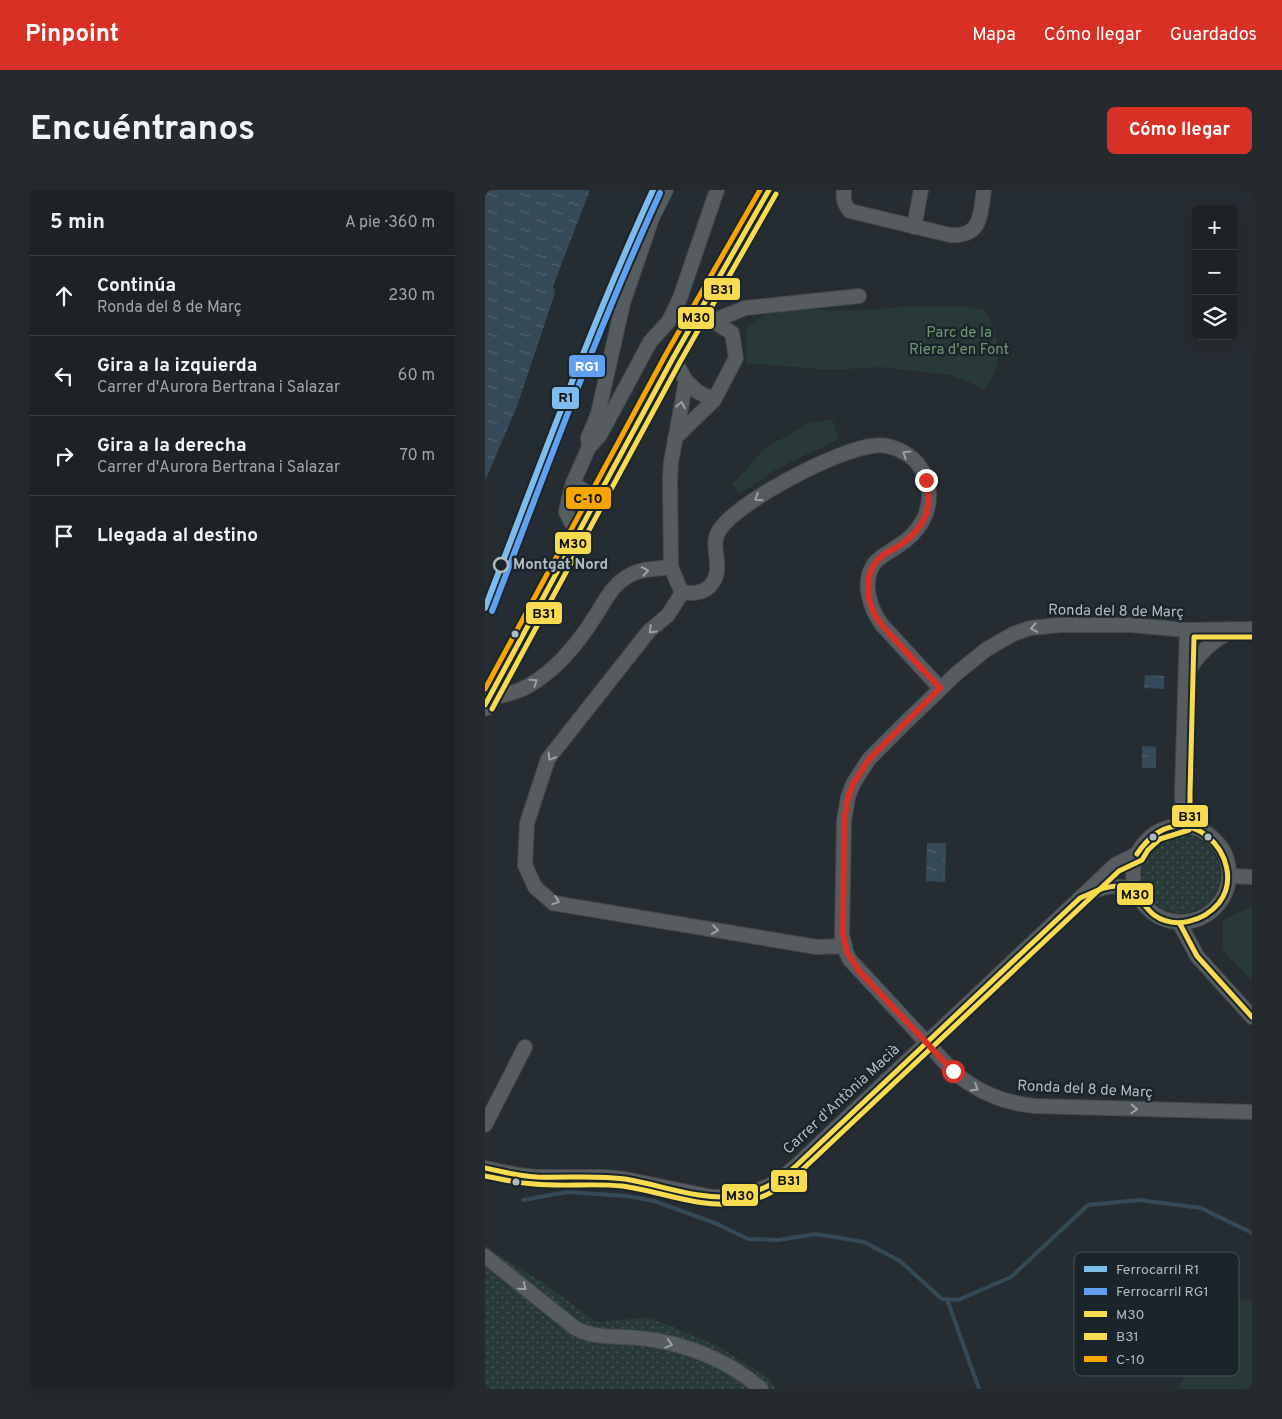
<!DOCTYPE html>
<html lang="es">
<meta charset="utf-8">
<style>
:root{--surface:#1c2226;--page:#252a2e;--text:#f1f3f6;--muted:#a0a4a7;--line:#3a3f43;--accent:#d93025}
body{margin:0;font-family:Overpass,sans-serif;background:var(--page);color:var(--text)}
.controls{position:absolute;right:15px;top:15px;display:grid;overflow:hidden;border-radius:8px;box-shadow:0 5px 20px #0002}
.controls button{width:45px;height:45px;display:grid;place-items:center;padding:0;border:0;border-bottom:1px solid var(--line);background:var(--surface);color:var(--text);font:25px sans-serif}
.stop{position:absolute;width:15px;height:15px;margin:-11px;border:4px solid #d93025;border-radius:50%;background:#fff}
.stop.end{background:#d93025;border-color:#fff;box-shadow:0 1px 5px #0008}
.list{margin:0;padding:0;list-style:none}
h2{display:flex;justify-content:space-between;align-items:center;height:65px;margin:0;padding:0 20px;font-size:21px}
h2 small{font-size:16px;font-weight:400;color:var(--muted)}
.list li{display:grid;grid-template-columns:32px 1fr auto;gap:15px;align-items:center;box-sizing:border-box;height:80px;padding:0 20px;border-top:1px solid var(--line)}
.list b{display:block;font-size:19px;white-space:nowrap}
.list p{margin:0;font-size:16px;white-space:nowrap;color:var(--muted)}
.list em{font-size:16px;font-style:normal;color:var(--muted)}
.icon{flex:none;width:28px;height:28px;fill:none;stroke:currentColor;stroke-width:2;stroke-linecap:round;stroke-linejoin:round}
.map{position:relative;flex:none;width:767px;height:1199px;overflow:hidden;border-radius:8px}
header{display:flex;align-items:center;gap:30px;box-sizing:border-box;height:70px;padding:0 25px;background:var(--accent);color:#fff}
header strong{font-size:24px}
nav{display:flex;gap:28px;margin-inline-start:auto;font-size:18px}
.intro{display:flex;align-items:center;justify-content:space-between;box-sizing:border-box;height:120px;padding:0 30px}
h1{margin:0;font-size:35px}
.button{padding:12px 22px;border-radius:8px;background:var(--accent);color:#fff;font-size:18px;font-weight:700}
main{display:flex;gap:30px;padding:0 30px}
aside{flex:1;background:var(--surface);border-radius:8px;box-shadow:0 5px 20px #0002}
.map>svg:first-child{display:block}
</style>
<header>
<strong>Pinpoint</strong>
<nav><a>Mapa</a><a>Cómo llegar</a><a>Guardados</a></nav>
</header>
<div class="intro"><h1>Encuéntranos</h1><a class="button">Cómo llegar</a></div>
<main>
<aside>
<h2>5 min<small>A pie · 360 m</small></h2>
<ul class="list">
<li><svg class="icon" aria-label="ahead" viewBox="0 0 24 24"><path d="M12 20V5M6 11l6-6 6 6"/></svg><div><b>Continúa</b><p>Ronda del 8 de Març</p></div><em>230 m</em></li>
<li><svg class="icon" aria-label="left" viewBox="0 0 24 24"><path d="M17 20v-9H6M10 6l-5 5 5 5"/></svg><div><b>Gira a la izquierda</b><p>Carrer d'Aurora Bertrana i Salazar</p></div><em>60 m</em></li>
<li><svg class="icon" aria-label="right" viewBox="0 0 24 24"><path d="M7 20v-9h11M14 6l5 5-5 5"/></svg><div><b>Gira a la derecha</b><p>Carrer d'Aurora Bertrana i Salazar</p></div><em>70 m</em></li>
<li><svg class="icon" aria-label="arrive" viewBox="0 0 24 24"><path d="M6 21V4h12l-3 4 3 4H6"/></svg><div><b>Llegada al destino</b></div></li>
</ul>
</aside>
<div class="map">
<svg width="767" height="1199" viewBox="0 0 767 1199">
<defs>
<pattern id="grass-dots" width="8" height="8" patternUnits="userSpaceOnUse" patternTransform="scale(1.25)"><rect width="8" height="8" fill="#283a38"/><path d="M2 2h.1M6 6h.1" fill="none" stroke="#455553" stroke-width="1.8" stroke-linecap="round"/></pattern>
<pattern id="water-ripples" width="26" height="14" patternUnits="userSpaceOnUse" patternTransform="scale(1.25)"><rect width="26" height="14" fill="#354a58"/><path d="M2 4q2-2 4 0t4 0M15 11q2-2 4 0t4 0" fill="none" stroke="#50626e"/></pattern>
</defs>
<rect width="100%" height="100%" fill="#262d32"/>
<g fill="url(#grass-dots)">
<circle cx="696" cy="684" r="39"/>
<polygon points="0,1053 7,1062 56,1091 111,1132 159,1128 168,1129 235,1157 284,1189 291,1199 0,1199"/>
</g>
<g fill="#283a38">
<path d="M432,116L487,117L499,120C509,137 517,158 511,178C509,185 504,193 500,200L489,194L466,185L396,177L344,180L261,173V140C287,108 330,122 366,121C388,120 410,117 432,116Z"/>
<polygon points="347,229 354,249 293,278 255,304 247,294 281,258 322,234"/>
<polygon points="767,716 767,791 738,760 738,730"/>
<polygon points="754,1108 767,1111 767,1199 692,1199"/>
</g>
<g fill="url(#water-ripples)">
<polygon points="0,0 105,0 68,96 70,103 32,216 0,291"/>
<polygon points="660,485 679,486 679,499 659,498"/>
<polygon points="657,556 671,557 671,578 657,578"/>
<polygon points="442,653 461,653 460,692 441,691"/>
</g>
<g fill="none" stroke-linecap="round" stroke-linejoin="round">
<g stroke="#354a58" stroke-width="4">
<polyline points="38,1010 82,1002 142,1006 169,1011 230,1033 263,1049 293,1050 331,1044 379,1052 415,1071 457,1109 473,1110 526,1087 603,1015 654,1010 716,1018 767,1043"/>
<polyline points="462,1109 494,1199"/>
</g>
<polyline stroke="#3b4248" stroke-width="14" stroke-dasharray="14 7" stroke-linecap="butt" points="196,121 220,128"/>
<defs>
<g id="minor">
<path d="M359,0C358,9 359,14 365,21L465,45C497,47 495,25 499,0"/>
<polyline points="429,37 436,0"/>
<polyline points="228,131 260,118 374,106"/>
<polyline points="188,168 201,191 186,272 185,290 186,377 197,403"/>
<polyline points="201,191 213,202 229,210"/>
<polyline points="190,248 229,210 251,168 247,143 228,131"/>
<polyline points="104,257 115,245 165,152 184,131 195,108 232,0"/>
<polyline points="88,293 112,310"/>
<polyline points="93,345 81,322 84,308 88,293 104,257 103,248 113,224 138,113 167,28 181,0"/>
<polyline points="197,403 183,425 164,441 63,569 42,633 40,675 50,697 68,713 332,757 360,756"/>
<path d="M197,403C207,403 217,404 225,396C242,377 222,357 235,339C256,310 352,260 387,256C398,254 410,257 420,263C432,270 440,282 443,296C448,321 434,343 413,356C405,362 395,366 389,374C376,393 385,418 397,435L455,498"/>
<path d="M767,439L702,440L646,435H575L545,438L528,444L502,459L472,483L420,533L384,569L368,594L363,607L359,631L357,745L361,762L365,770L468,881C492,902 518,913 550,916L767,922"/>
<path d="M701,485C712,465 726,450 748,441"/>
<path d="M3,508C17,506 31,503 43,496C72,480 94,452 111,425C121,409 128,394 145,385C157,378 173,379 186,377"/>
<polyline points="698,635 697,604 702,440"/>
<circle cx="696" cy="684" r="48"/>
<polyline points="746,686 767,687"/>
<path d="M605,703C621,695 636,693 652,703"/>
<polyline points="695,734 712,766 767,827"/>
<polyline points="0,935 40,857"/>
<polyline points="0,978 33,985 51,987 120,987 140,989 227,1007 253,1006 279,998 292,992 312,975 630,675 652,664"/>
<path d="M0,1066L90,1138C110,1149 132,1146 154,1148C197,1152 244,1170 276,1199"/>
</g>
<polyline id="primary" points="0,515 188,168 235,88 284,0"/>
</defs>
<use href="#minor" stroke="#44494c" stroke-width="16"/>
<use href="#primary" stroke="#434a4e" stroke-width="23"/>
<use href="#minor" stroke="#565c60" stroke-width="14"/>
<use href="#primary" stroke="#585d62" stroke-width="21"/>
<defs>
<g id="bus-1">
<polyline points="0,515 188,168 284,0"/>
<polyline points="695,734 712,766 767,827"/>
<path d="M0,978C17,982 35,986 52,987C81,988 111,985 140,989C177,995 215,1011 252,1006C277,1002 294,991 312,975L595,708C607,703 621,695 635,696C652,698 657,716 669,725C690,740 719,731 734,713C767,670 698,595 652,664"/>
</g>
<g id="bus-2">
<polyline points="7,519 195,172 291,4"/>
<path d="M0,986C16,989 32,993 49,994C78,997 108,993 137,996C175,1001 215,1019 254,1013C280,1009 298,997 317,980L634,681L657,670L663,660L675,649L704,640L705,636V604L709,447H767"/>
</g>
<polyline id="bus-3" points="0,499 181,164 275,0"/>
</defs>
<use href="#bus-1" stroke="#1a252b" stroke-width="9"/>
<use href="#bus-2" stroke="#1a252b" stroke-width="9"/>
<use href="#bus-3" stroke="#1a252b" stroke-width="9"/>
<use href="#bus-1" stroke="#f9db4f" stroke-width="5"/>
<use href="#bus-2" stroke="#f9db4f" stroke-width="5"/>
<use href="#bus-3" stroke="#f7a600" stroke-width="5"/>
<defs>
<path id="rail-1" d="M0,418C54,278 105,137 168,0"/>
<path id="rail-2" d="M7,421C61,281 112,140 175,3"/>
</defs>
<use href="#rail-1" stroke="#1a252b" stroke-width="10"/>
<use href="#rail-2" stroke="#1a252b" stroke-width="10"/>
<use href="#rail-1" stroke="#7dbcec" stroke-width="6"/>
<use href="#rail-2" stroke="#5fa0f0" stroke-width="6"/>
</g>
<defs><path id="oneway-chevron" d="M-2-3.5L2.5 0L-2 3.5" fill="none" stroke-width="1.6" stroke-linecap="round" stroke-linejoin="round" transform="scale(1.25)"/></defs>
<g stroke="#99a3aa">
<use href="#oneway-chevron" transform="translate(196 215) rotate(-79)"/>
<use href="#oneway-chevron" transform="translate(421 264) rotate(-148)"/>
<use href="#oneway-chevron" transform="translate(273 308) rotate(147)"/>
<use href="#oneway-chevron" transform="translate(160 381) rotate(-10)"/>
<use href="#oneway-chevron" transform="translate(549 438) rotate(169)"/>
<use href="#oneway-chevron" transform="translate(167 440) rotate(136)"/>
<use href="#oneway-chevron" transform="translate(49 492) rotate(-35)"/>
<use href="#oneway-chevron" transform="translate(66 567) rotate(122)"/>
<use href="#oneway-chevron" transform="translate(71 711) rotate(21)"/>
<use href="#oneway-chevron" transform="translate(230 740) rotate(9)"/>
<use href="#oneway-chevron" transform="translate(490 898) rotate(31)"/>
<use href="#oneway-chevron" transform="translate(649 919) rotate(2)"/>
<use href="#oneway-chevron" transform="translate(38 1097) rotate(39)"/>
<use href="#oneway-chevron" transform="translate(184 1154) rotate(15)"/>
</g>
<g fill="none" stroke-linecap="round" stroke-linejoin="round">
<path stroke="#d93025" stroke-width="6" d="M441,290C448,318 440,338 415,355C409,359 401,362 396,367C378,382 381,409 391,427C397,437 406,445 413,453C427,468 441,483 455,498L384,569L368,594L363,607L359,631L358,744L362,762L374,781L468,881"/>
</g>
<circle fill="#1a252b" stroke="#afbbc3" stroke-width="2.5" cx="16" cy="375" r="7"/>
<g fill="#afbbc3" stroke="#1a252b" stroke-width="2">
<circle cx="30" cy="444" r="4.5"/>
<circle cx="668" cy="647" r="4.5"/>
<circle cx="723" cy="647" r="4.5"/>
<circle cx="31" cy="992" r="4.5"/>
</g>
<g text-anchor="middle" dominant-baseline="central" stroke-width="5" stroke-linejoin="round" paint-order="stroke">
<g font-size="15" fill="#709771" stroke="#1a252b">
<text x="474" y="143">Parc de la<tspan x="474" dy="17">Riera d'en Font</tspan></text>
</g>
<g font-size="15" font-weight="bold" fill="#afbbc3" stroke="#1a252b" text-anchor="start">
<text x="28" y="375">Montgat Nord</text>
</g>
<g font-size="15" fill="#afbbc3" stroke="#1a252b">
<text transform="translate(631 422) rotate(1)">Ronda del 8 de Març</text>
<text transform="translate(600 900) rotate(3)">Ronda del 8 de Març</text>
<text transform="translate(357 910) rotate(-43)">Carrer d'Antònia Macià</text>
</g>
</g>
<rect x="589" y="1062" width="165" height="124" rx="8" fill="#1a252b" stroke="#475259" stroke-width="1"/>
<rect x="599" y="1076" width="23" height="6" fill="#7dbcec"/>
<rect x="599" y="1098" width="23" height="7" fill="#5fa0f0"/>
<rect x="599" y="1121" width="23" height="6" fill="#f9db4f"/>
<rect x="599" y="1143" width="23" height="7" fill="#f9db4f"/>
<rect x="599" y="1166" width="23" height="6" fill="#f7a600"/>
<g font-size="14" fill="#afbbc3">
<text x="631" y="1084">Ferrocarril R1</text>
<text x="631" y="1106">Ferrocarril RG1</text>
<text x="631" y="1129">M30</text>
<text x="631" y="1151">B31</text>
<text x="631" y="1174">C-10</text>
</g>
<g stroke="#1a252b" stroke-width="2">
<rect x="218" y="87" width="38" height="24" rx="5" fill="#f9db4f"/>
<rect x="192" y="116" width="38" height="24" rx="5" fill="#f9db4f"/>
<rect x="83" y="164" width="38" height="24" rx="5" fill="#5fa0f0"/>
<rect x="66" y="196" width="29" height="24" rx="5" fill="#7dbcec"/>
<rect x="80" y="296" width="47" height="24" rx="5" fill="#f7a600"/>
<rect x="69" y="341" width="38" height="24" rx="5" fill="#f9db4f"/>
<rect x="40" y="411" width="38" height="24" rx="5" fill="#f9db4f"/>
<rect x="686" y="614" width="38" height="24" rx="5" fill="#f9db4f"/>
<rect x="631" y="692" width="38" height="24" rx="5" fill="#f9db4f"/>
<rect x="285" y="979" width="38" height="24" rx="5" fill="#f9db4f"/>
<rect x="236" y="993" width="38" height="24" rx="5" fill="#f9db4f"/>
</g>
<g font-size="14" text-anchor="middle" font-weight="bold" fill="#fff">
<text x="102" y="181">RG1</text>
</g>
<g font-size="14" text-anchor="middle" font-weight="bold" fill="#111">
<text x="237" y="104">B31</text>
<text x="211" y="132">M30</text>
<text x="81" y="212">R1</text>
<text x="103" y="313">C-10</text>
<text x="88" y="358">M30</text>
<text x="59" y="428">B31</text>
<text x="705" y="631">B31</text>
<text x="650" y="709">M30</text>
<text x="304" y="995">B31</text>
<text x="255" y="1010">M30</text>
</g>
</svg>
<div class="controls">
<button>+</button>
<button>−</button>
<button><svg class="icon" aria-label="layers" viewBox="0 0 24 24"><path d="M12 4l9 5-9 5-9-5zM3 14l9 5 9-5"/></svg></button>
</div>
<div class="stop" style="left:468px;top:881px"></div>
<div class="stop end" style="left:441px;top:290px"></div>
</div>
</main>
